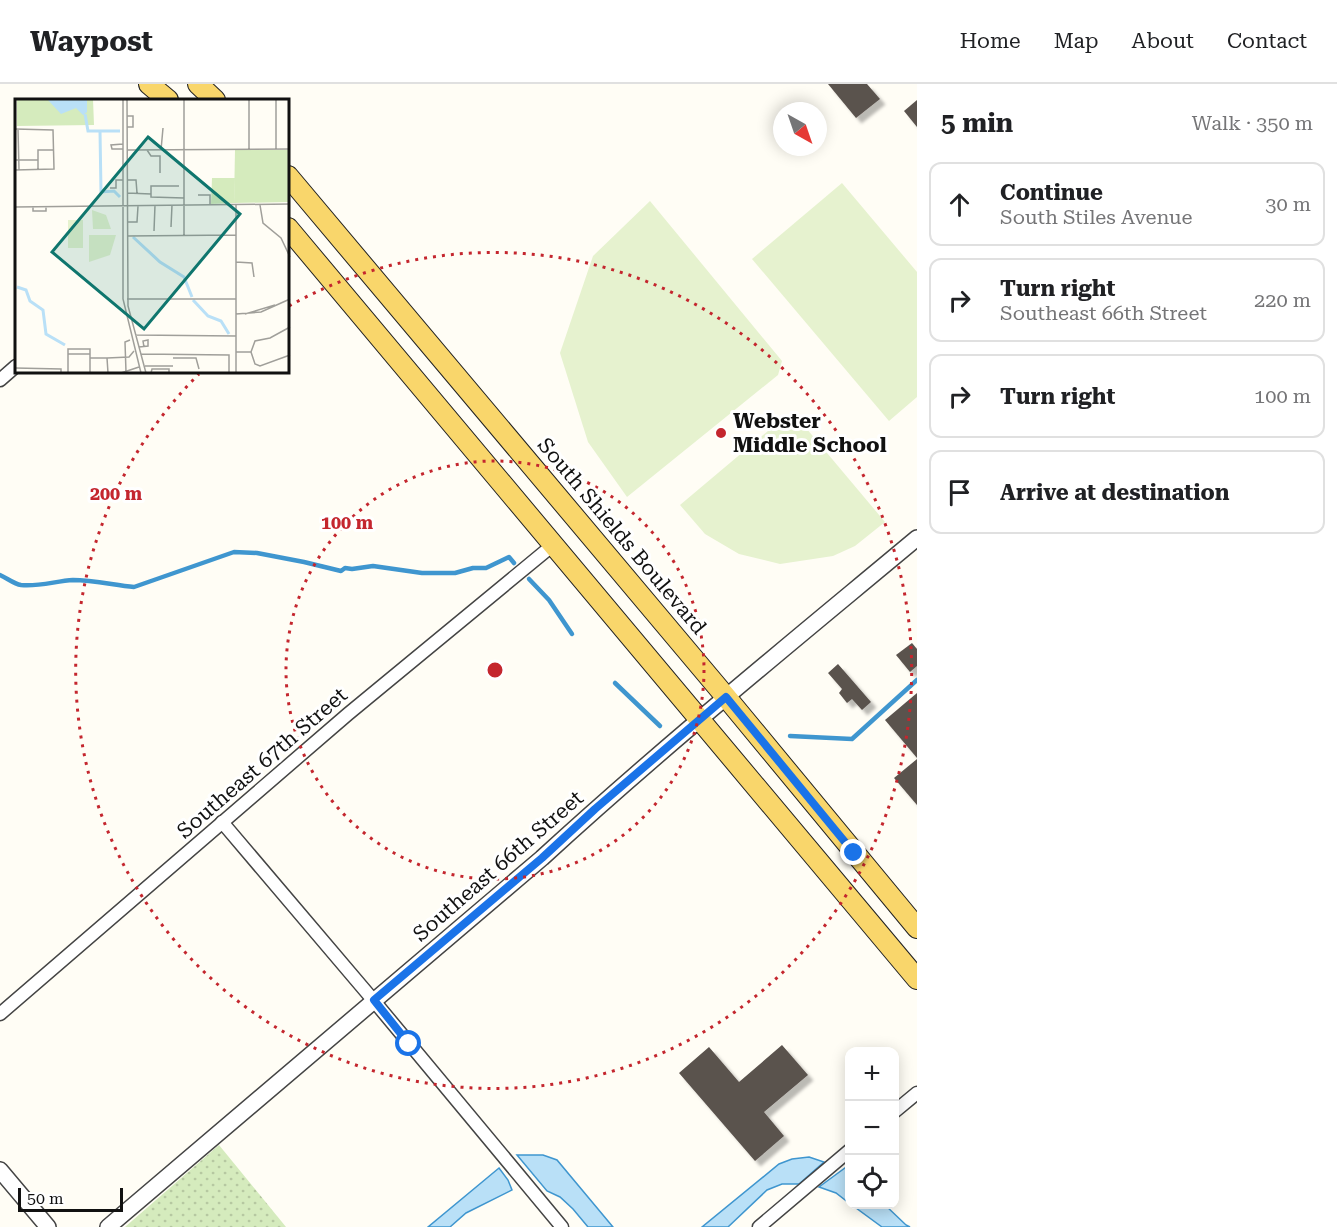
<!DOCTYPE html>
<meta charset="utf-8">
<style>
:root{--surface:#fff;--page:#f2f2f2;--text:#202124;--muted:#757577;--line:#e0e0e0}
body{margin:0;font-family:"Roboto Serif",serif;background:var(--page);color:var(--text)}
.controls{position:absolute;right:18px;bottom:18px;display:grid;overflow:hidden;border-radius:12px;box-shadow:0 3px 15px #0003}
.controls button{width:54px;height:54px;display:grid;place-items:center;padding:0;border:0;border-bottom:2px solid var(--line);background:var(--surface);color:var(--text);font:30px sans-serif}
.compass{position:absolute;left:773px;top:18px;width:54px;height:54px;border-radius:50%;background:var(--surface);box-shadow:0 3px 15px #0003;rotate:140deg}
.scale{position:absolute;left:18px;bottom:15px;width:105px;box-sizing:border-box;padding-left:6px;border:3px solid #111;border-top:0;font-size:16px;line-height:21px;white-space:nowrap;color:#111;-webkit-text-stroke:4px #fff;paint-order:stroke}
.stop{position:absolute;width:18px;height:18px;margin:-14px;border:4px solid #1a73e8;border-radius:50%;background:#fff}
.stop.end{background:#1a73e8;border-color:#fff;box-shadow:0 2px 6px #0008}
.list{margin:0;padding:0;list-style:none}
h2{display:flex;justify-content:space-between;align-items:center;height:78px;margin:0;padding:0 24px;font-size:26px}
h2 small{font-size:20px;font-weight:400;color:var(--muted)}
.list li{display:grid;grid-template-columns:39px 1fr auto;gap:18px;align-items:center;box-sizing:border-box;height:84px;margin:0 12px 12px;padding:0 12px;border:2px solid var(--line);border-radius:12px}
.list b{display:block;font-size:22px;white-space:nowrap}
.list p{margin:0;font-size:20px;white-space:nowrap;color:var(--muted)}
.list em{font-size:20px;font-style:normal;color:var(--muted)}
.icon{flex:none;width:33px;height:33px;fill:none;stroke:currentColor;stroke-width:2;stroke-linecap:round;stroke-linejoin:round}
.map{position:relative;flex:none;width:917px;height:1143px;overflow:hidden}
header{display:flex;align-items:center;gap:36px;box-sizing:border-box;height:84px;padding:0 30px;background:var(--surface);border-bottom:2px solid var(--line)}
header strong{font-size:28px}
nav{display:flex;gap:33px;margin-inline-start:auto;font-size:21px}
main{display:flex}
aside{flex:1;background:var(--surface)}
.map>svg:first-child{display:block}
</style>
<header>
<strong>Waypost</strong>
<nav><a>Home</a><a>Map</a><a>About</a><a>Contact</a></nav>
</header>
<main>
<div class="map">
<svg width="917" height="1143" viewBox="0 0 917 1143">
<defs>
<pattern id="grass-dots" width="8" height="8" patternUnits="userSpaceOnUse" patternTransform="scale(1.5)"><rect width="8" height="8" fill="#d5ebbd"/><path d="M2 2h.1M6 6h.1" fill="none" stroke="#b6c8a1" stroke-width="1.8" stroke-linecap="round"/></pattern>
<filter id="shadow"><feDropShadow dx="5.5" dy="5.5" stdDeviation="1.5" flood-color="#0004"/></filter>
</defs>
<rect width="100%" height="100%" fill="#fffdf5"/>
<polygon fill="url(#grass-dots)" points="219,1061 286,1143 125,1143"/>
<g fill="#e6f2cf">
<polygon points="842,99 917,188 917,313 889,337 752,175"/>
<polygon points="650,117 782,277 778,291 627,413 588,358 560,269 593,172"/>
<polygon points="787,331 801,338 885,438 855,462 833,472 780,480 739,470 705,450 680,421"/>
</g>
<g fill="#b9e0f7" stroke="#3f96cf" stroke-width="1.5">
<polygon points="517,1071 543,1071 557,1076 613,1143 588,1143 573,1125 560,1113 547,1107"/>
<polygon points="809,1073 824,1078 799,1100 782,1100 767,1106 728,1143 702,1143 779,1080 792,1075"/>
<polygon points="849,1081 850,1081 849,1119 836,1109 819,1103"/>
<polygon points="499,1084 508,1096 512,1106 466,1129 450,1143 428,1143"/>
<polygon points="852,1121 885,1121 906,1141 910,1143 882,1143"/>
</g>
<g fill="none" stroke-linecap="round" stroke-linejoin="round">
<g stroke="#3f96cf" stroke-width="4.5">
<path d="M0,491C7,494 14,500 21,501C38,503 56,497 73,496C93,496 114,501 134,503L234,468L257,469L304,478L341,487L345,484L352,485L373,482L422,489H455L473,484H486L509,473L514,479"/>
<polyline points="529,495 549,516 572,550"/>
<polyline points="615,599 660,642"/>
<polyline points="790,652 852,655 917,596"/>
</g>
</g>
<g fill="#5a524d" filter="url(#shadow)">
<polygon points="828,0 867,0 880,15 856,34"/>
<polygon points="917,16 917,43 904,27"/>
<polygon points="912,559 917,565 917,582 910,588 896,571"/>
<polygon points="838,580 871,618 862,626 852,615 847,619 839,609 842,605 828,589"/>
<polygon points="917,609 917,674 885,636"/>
<polygon points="917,675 917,721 894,694"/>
<polygon points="782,961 808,991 764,1028 784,1052 755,1077 679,989 709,963 739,998"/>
</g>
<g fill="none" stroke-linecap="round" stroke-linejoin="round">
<defs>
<g id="minor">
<polyline points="0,296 16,282"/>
<polyline points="222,738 374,917 562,1143"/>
<polyline points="0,930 348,630 553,461"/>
<polyline points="894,1028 917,1009"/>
<polyline points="759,1143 850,1066"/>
</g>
<g id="tertiary">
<polyline points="0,1086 48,1143"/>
<path d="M108,1143L542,774C663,663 791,559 917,454"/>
</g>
<g id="primary">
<polyline points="149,0 168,16"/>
<polyline points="198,0 215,16"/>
<polyline points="288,92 726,613 917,844"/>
<polyline points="288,144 917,895"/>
</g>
</defs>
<use href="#minor" stroke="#444" stroke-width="15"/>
<use href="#tertiary" stroke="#444" stroke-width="18"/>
<use href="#primary" stroke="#222" stroke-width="22"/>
<use href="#minor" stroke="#fff" stroke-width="12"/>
<use href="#tertiary" stroke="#fff" stroke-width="15"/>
<use href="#primary" stroke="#f9d66b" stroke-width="20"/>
</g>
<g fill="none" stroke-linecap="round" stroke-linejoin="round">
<polyline stroke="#1a73e8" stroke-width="8" points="409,960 374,916 542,774 595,725 726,613 854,769"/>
</g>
<g fill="none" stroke="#c4262e" stroke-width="3" stroke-dasharray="3 6">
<circle cx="495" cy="586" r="209"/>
<path d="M289 222A418 418 0 1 1 199 290"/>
</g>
<circle fill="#c4262e" stroke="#fff" stroke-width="2" cx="721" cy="349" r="6"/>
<g text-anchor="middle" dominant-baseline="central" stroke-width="6" stroke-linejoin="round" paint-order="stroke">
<g font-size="21" font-weight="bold" fill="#111" stroke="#fff" text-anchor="start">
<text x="733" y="337">Webster<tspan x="733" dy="24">Middle School</tspan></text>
</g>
<g font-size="21" fill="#111" stroke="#fff">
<text transform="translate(622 452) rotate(50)">South Shields Boulevard</text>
<text transform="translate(262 679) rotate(-41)">Southeast 67th Street</text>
<text transform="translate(498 782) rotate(-41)">Southeast 66th Street</text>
</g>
</g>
<g transform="translate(15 15)">
<rect width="274" height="274" fill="#fffdf5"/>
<path d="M2,0H78L79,26L2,27ZM197,79H220L219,104L196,105Z" fill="#d5ebbd"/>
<path d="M220,51H274V103L219,104Z" fill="#d5ebbd"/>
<path d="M77,111L91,116L96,130H78ZM53,121H68V149H53ZM74,136H101L95,156L74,163Z" fill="#e6f2cf"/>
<path d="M32,0H72V13L68,16L61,9L46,15Z" fill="#b9e0f7"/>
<path fill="none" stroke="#b9e0f7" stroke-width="3" d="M70,15L73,32H105M85,32L86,93L99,92L105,98M118,138L145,163L169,178L177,198M2,188L11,191L15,202L28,211L31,235L50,246M178,201L193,217L206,222L214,235"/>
<path fill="none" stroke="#a09f9a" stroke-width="1.5" d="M108,0V200L126,274M112,0L113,207L131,274M112,17H118V28H112M0,30L38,31L39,70L0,71M3,30L4,71M108,45L96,46L97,50H108M261,50V0M113,51L275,50M132,51L136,57H145V74M146,51L148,29M234,51V0M0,61H23M23,71V51H38M113,81H121L122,94M164,87H136V98L169,99M95,89H101V81H108M112,94L136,95M183,96H195V106M245,106L248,124L266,139L275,158M18,107V112H31V107M0,108L275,105M112,123H122L123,107M156,128L157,106M139,132L140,106M112,137L221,136M169,137V0M221,163L237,164L239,178M112,200H221M221,215L246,213L275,200M230,215L260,206M120,236L221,237M124,248L133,247V241L128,242L129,248M221,253H236L240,242L255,239L275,228M236,253L240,265L245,267L275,256M53,255H75M126,255L214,256V274M75,259H92L93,274M92,259L114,258L119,252M158,259H181L184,270M130,267H158M0,269L46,270V274M111,273L110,243L115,241M53,274V250H75V274M106,274L124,268M136,274L137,270H154V274M221,274V106"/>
<path fill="#0f766e" fill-opacity="0.15" stroke="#0f766e" stroke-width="3" d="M133,38L225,115L129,230L37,153Z"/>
<rect width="274" height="274" fill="none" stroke="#111" stroke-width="3"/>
</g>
<circle cx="495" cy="586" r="9" fill="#c4262e" stroke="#fff" stroke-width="3"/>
<g font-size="18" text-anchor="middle" font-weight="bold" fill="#c4262e" stroke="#fff" stroke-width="6" stroke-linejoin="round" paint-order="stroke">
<text x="116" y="416">200 m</text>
<text x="347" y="445">100 m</text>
</g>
</svg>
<div class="controls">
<button>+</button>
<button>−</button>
<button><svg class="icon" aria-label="locate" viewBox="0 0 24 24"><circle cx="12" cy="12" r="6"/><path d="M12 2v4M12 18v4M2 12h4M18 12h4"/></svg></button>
</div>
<svg class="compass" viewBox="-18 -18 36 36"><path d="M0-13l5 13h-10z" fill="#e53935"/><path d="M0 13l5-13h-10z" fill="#757577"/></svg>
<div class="scale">50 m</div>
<div class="stop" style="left:409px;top:960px"></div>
<div class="stop end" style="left:854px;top:769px"></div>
</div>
<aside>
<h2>5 min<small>Walk · 350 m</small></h2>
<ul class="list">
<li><svg class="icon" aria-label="ahead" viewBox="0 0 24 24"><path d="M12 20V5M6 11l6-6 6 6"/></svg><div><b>Continue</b><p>South Stiles Avenue</p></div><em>30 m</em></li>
<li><svg class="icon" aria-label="right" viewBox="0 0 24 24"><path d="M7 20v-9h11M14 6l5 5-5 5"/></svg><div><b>Turn right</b><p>Southeast 66th Street</p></div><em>220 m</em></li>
<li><svg class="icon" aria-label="right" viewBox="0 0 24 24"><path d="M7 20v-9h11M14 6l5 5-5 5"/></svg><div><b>Turn right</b></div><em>100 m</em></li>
<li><svg class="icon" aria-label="arrive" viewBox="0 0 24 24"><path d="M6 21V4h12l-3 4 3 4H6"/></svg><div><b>Arrive at destination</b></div></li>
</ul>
</aside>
</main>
